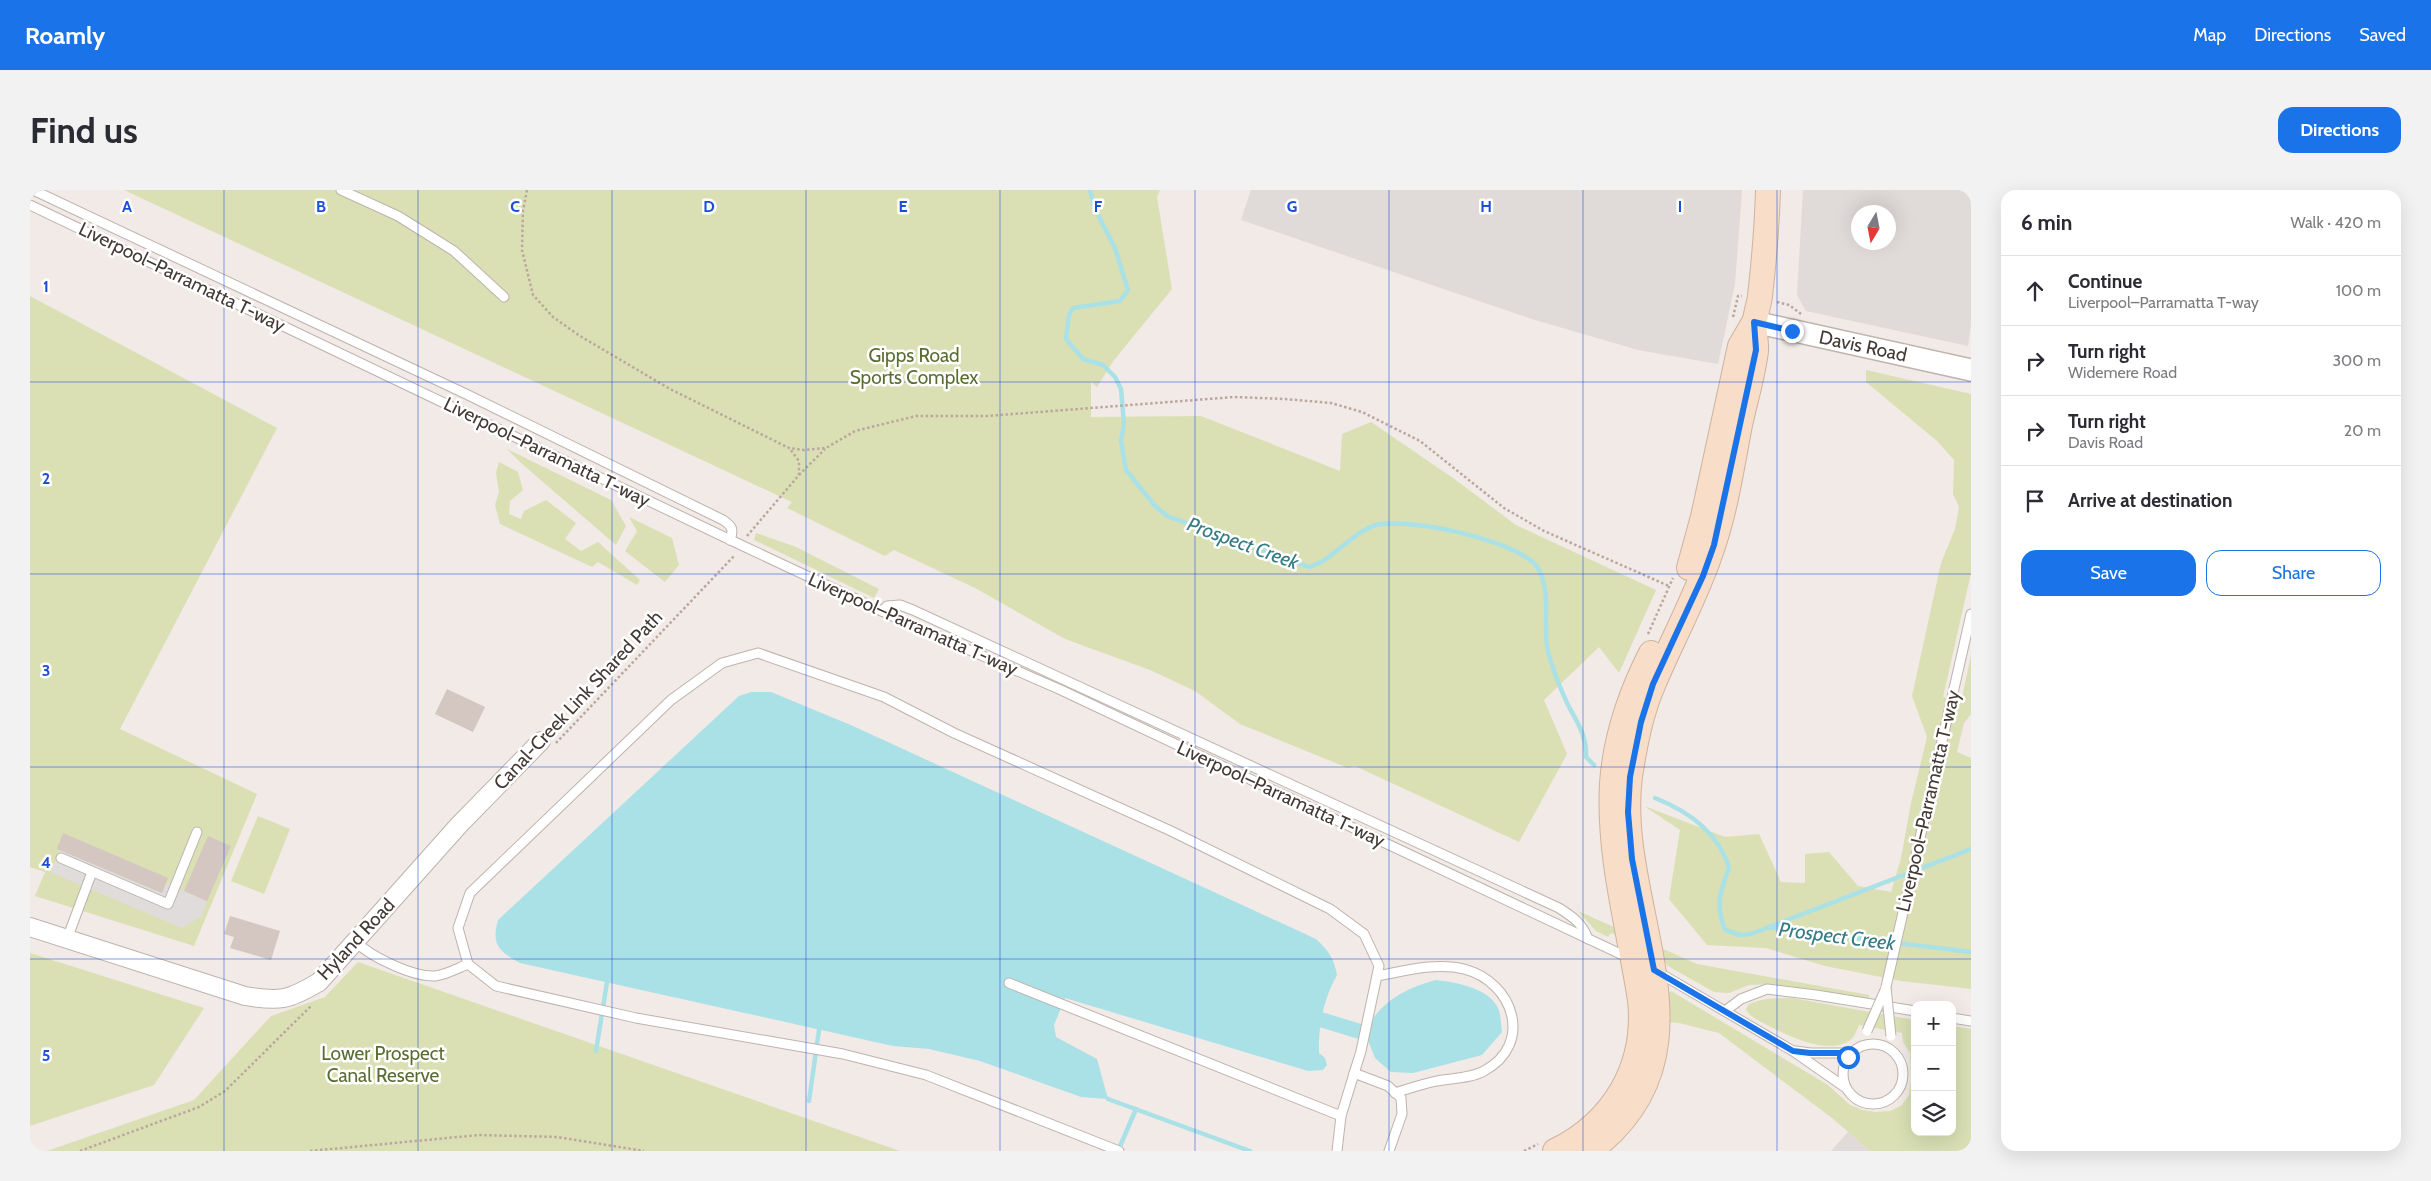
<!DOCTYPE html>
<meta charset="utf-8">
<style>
:root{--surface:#fff;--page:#f2f2f3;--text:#2b2b33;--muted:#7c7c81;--line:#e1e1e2;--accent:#1a73e8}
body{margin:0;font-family:Cabin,sans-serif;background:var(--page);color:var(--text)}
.controls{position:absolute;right:15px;bottom:15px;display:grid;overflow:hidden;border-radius:10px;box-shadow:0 5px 20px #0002}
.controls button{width:45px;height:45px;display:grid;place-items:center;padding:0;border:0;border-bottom:1px solid var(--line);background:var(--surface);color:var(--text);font:25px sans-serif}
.compass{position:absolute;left:1821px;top:15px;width:45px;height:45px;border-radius:50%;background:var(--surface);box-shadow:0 5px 20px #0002;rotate:190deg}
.stop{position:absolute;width:15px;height:15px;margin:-11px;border:4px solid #1a73e8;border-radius:50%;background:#fff}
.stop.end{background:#1a73e8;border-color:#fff;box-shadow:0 1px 5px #0008}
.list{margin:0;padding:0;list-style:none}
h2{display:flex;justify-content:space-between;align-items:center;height:65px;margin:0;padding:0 20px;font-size:21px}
h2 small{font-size:16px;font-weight:400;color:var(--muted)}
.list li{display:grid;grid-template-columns:32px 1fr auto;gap:15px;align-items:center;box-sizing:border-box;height:70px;padding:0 20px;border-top:1px solid var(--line)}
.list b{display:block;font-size:19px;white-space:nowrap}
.list p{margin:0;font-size:16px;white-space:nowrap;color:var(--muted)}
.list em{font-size:16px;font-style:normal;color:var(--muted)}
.actions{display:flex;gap:10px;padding:15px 20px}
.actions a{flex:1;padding:11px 0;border:1px solid var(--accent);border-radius:15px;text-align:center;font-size:18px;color:var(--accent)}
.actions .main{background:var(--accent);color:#fff}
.icon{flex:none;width:28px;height:28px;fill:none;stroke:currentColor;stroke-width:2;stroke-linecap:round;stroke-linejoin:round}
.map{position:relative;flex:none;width:1941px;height:961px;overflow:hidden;border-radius:15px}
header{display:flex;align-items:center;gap:30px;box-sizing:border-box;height:70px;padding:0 25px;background:var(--accent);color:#fff}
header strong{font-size:24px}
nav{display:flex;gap:28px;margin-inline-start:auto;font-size:18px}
.intro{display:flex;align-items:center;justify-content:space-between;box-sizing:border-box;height:120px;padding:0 30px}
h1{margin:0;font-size:35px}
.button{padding:12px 22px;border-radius:15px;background:var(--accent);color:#fff;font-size:18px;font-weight:700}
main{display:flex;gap:30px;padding:0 30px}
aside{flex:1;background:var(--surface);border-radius:15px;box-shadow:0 5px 20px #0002}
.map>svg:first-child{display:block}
</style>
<header>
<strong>Roamly</strong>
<nav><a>Map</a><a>Directions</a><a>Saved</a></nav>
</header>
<div class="intro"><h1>Find us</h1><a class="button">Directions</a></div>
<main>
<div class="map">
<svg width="1941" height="961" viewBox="0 0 1941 961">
<rect width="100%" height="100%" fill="#f1eae6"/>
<g fill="#e0dad8" fill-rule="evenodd">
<polygon points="1221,0 1712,0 1705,94 1688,174 1608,160 1502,129 1211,30"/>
<path d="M1773,0H1941V134L1938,156L1776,121L1767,105ZM1828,22H1858V52H1828Z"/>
<polygon points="1818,942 1840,961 1801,961"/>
</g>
<g fill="#dae0b4">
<polygon points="94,0 1130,0 1127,7 1142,99 1084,170 1067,197 1061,192 1061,227 1171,226 1310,281 1312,244 1341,232 1423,288 1486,335 1626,400 1589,483 1569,457 1514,510 1537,564 1489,652 1325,576 1318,578 1210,534 1165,501 1120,480 1035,449 945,398 864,360 855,366 757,318 762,312"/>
<polygon points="0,106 247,238 90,539 227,604 164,756 5,706 15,682 0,677"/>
<polygon points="1836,180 1941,204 1941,383 1913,507 1931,512 1941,465 1941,524 1934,533 1927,562 1941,568 1941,799 1871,791 1795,776 1736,758 1677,755 1639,709 1650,640 1614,616 1695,647 1729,644 1751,692 1775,693 1775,664 1799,662 1828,696 1861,702 1871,668 1881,613 1897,547 1882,506 1911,373 1925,339 1929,317 1923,304 1924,270 1907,251 1836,192"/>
<polygon points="477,259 581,310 596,336 586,355 491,273"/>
<polygon points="469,272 488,282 493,300 480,311 479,324 491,329 494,321 516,310 546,333 535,349 551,361 568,352 610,390 607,395 568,372 562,377 470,334 465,315 469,302 466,283"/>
<polygon points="599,327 642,348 649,375 635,392 595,361 607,341"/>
<polygon points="726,343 766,357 849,399 844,408 724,350"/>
<polygon points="228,626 260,639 234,704 201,691"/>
<polygon points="1548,721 1667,774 1839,805 1839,809 1740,794 1719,795 1699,803 1684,802 1638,776 1629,764 1581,743 1578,747 1566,741"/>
<polygon points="0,763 174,818 124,895 0,936"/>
<polygon points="328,772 870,961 17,961 164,910 241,826 295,807"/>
<path d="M1641,801L1798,895L1820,915L1833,920L1845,922L1860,921L1871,916L1879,905L1881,890L1880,863L1873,852L1872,843L1829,835C1826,841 1825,847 1819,851C1796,865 1758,846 1737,835C1730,831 1719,827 1716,819L1718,815C1732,808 1746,808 1762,808L1885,830V942H1922V836L1941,839V961H1840L1802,928L1689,843L1649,833L1637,832L1636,804Z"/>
</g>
<polygon fill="#dfdcdb" points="30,660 132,703 136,692 177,711 172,726 152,738 20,682"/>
<g fill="#a9e1e7">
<path d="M721,502H741L823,536L1286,749C1298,760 1304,768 1307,785C1294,808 1288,836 1289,863L1295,868L1297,875L1293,880L1278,881L1035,808L1024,835L1026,847L1067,869L1078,909L1051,907L950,871L899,859L863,856L490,773C469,761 461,755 468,730L709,506Z"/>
<path d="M1406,790C1425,792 1459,798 1468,818C1471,825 1471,835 1472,842L1452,865L1383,883L1361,882L1345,868L1335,843C1348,813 1375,798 1406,790Z"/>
</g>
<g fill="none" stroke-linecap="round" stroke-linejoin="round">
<g stroke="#a9e1e7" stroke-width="4.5">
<path d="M1060,0L1065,19L1085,58L1098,100L1090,111L1043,118L1039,125L1036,149L1053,169L1073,175L1085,187L1091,199L1094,234L1091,251L1096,280L1125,316L1137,326L1279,377C1305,369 1321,343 1346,335C1377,327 1495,351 1509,380C1522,405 1512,435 1518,462C1523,480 1530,498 1538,515C1548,534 1557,546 1556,567L1564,575"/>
<path d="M1625,608C1658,621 1688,643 1699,677C1690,704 1685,713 1695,740L1710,745L1721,744L1941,659"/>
<polyline points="1738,737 1941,762"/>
<polyline points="566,861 577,792"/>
<polyline points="1078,909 1220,961"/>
<polyline points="779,911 789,840"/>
<polyline points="1088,961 1106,919"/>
</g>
<polyline stroke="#a9e1e7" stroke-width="15" points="1292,830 1335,843"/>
</g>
<g fill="#d4c6c0">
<polygon points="417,499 455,517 443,542 405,524"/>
<polygon points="33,643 138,688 132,703 27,659"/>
<polygon points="178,646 201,656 177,711 154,701"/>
<polygon points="200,726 250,741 241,770 200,758 204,747 194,744"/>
</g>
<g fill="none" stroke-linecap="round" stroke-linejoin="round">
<defs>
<g id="service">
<path d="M3,0L436,204L693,330C702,336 704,339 700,350"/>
<polyline points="311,0 368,26 424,61 474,107"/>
<polyline points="0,15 711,355 873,431 1031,500 1599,768"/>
<path d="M852,421L857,416L870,415L883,420L1529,718C1543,727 1552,733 1558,749"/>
<polyline points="31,668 138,714 167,642"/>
<polyline points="37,749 62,682"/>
<path d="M326,752C341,767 383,787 405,786C416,785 428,778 438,774"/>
<polyline points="1626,781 1763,861 1816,898"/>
<path d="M1347,786C1375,781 1406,772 1434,779C1484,792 1504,854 1454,881C1440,889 1418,888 1402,892C1390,895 1377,899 1365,903"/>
<polyline points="979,793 1311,926"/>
<polyline points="1856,797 1941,424"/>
<polyline points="1695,821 1711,809 1737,799 1786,805 1885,821"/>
<polyline points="1922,828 1941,831"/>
<circle cx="1843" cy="884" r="30"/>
<polyline points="1766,861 1780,863 1821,863"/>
<polyline points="1324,883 1358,896 1371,908 1372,924 1359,961"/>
<polyline points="1089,961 896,885 813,864 606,828 466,796 438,774 428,738 440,703 641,510 692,473 728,463 854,507 924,543 1141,641 1300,719 1334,744 1349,776 1331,861 1311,926 1307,961"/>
</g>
<path id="minor" d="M0,737L215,806C250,812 259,810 289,792L429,635L511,551"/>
<polyline id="tertiary" points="1724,132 1941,180"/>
<g id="secondary">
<polyline points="1659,378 1673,327 1710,156 1724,132"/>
<path d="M1525,961C1584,932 1617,876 1610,810C1599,739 1578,667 1582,594C1585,548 1600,504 1621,463"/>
<path d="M1560,961C1695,860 1583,718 1600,586C1605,555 1611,522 1624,493C1643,448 1667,405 1682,359C1696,319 1702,276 1710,235C1715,211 1723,186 1726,161C1727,151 1723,141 1725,131C1726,122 1729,114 1730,106C1734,71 1737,35 1738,0"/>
</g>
</defs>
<use href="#service" stroke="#beb3ad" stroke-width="11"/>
<use href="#minor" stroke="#beb3ad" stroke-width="20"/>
<use href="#tertiary" stroke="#beb3ad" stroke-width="24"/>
<use href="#secondary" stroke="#ceb29d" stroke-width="26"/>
<g stroke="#bba79d" stroke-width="2.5" stroke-dasharray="2.5 2.5" stroke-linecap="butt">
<polyline points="497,0 493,21 492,60 503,105 523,127 550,146 640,199 759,258 774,260 796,258 825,241 886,226 957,226 1204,207 1255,209 1301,213 1332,222 1390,251 1474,318 1514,341 1639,396"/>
<polyline points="1747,112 1759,115 1771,124"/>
<polyline points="1703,127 1708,106 1712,106"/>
<polyline points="769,285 795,259"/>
<polyline points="717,346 769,285 769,271 760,259"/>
<polyline points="1618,444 1643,388"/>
<polyline points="526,553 705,365"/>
<polyline points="50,961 169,917 195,901 282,815"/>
<polyline points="280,961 449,945 527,947 614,961"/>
<polyline points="1494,961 1508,954"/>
</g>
<use href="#service" stroke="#fff" stroke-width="9"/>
<use href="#minor" stroke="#fff" stroke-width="18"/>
<use href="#tertiary" stroke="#fff" stroke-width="21"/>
<use href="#secondary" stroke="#f8dec9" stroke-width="24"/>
<defs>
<g id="service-bridge">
<polyline points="1856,797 1861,846"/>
<polyline points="1837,841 1855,800"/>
</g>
</defs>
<use href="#service-bridge" stroke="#beb3ad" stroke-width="11" stroke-linecap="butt"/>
<use href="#service-bridge" stroke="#fff" stroke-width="9"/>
</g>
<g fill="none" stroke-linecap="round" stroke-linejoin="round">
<polyline stroke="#1a73e8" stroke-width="6" points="1762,141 1724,132 1726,160 1684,355 1673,386 1623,494 1611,532 1600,587 1598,622 1602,669 1624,780 1763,861 1780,863 1821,863 1818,867"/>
</g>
<path fill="none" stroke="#1d4ed8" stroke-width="1" stroke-opacity="0.55" d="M194,0V961M388,0V961M582,0V961M776,0V961M970,0V961M1165,0V961M1359,0V961M1553,0V961M1747,0V961M0,192H1941M0,384H1941M0,577H1941M0,769H1941"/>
<g text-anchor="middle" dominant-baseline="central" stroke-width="5" stroke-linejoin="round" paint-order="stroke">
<g font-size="19" fill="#433a36" stroke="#fff">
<text transform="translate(152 87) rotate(26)">Liverpool–Parramatta T-way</text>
<text transform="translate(1833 156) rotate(12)">Davis Road</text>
<text transform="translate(517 262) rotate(26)">Liverpool–Parramatta T-way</text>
<text transform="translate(883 434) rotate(24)">Liverpool–Parramatta T-way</text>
<text transform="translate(548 510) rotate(-47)">Canal-Creek Link Shared Path</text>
<text transform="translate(1251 604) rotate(25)">Liverpool–Parramatta T-way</text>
<text transform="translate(1898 611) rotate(-77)">Liverpool–Parramatta T-way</text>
<text transform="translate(326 749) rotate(-47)">Hyland Road</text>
</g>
<g font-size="19" fill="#5a6d31" stroke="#fff">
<text x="884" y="165">Gipps Road<tspan x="884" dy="22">Sports Complex</tspan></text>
<text x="353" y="863">Lower Prospect<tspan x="353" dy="22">Canal Reserve</tspan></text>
</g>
<g font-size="20" font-style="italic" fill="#347b84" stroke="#fff">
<text transform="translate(1213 353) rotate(20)">Prospect Creek</text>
<text transform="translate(1807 746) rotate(7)">Prospect Creek</text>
</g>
</g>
<g font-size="16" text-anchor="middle" font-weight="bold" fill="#1d4ed8" stroke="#fff" stroke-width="5" stroke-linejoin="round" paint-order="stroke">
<text x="97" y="22">A</text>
<text x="291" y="22">B</text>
<text x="485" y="22">C</text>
<text x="679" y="22">D</text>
<text x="873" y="22">E</text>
<text x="1068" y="22">F</text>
<text x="1262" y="22">G</text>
<text x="1456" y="22">H</text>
<text x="1650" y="22">I</text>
<text x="16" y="102">1</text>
<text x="16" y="294">2</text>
<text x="16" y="486">3</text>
<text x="16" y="678">4</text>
<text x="16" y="871">5</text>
</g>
</svg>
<div class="controls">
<button>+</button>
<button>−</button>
<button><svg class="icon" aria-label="layers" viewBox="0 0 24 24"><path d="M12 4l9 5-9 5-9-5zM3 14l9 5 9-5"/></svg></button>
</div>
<svg class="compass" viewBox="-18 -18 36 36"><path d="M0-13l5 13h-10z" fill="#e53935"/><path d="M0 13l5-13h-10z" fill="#7c7c81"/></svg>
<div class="stop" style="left:1818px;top:867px"></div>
<div class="stop end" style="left:1762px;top:141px"></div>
</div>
<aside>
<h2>6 min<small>Walk · 420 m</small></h2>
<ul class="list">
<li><svg class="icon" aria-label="ahead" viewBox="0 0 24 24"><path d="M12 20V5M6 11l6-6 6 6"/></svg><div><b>Continue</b><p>Liverpool–Parramatta T-way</p></div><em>100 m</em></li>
<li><svg class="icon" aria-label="right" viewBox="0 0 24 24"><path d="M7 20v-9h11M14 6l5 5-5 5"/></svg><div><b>Turn right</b><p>Widemere Road</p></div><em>300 m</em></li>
<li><svg class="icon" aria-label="right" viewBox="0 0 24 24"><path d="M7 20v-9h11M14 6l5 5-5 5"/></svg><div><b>Turn right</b><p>Davis Road</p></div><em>20 m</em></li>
<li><svg class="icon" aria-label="arrive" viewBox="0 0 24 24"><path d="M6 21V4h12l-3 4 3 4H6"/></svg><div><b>Arrive at destination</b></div></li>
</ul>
<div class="actions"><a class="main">Save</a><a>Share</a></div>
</aside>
</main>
